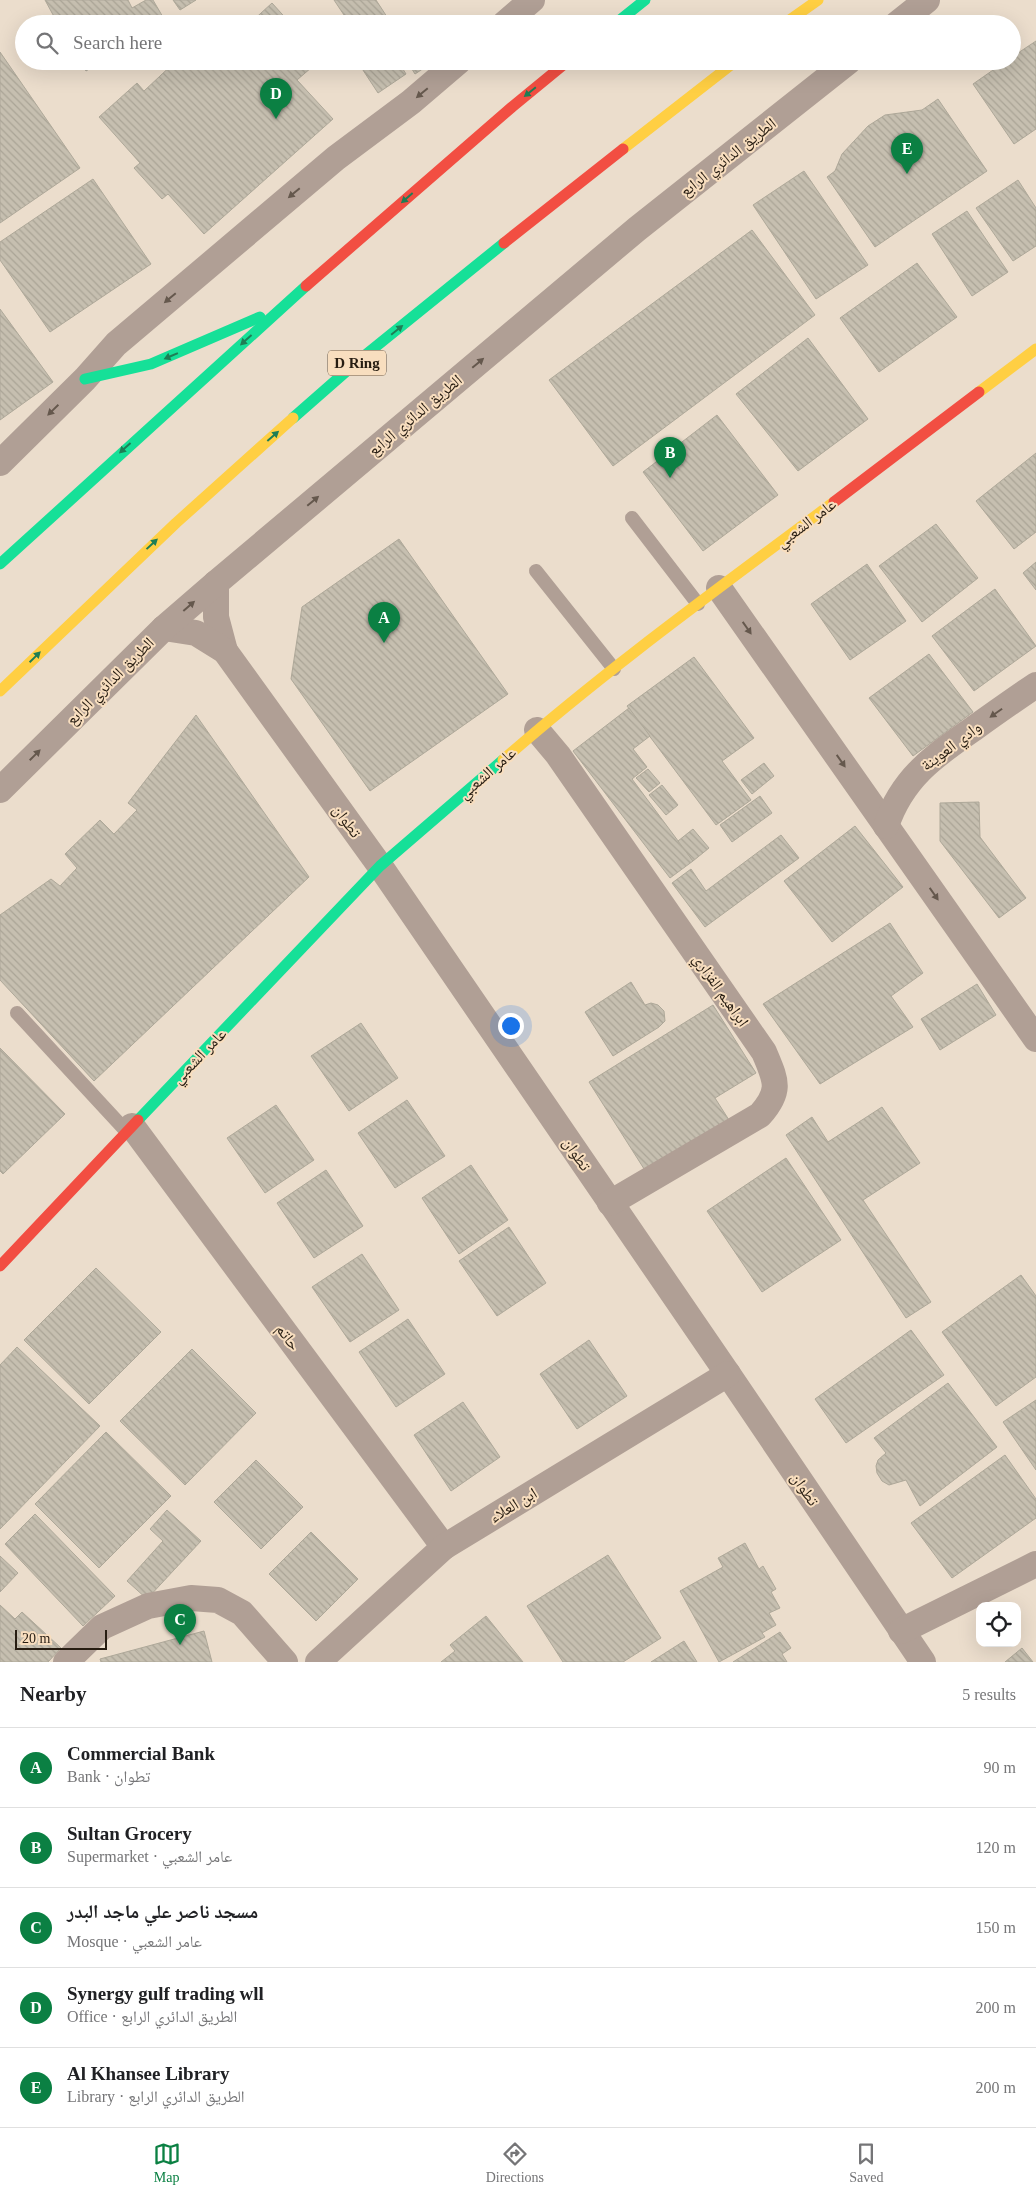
<!DOCTYPE html>
<meta charset="utf-8">
<style>
:root{--surface:#fff;--page:#f2f2f2;--text:#202124;--muted:#757577;--line:#e0e0e0;--accent:#0b8043}
body{margin:0;font-family:"Times New Roman","Noto Naskh Arabic",serif;background:var(--page);color:var(--text)}
.controls{position:absolute;right:15px;bottom:15px;display:grid;overflow:hidden;border-radius:10px;box-shadow:0 5px 20px #0002}
.controls button{width:45px;height:45px;display:grid;place-items:center;padding:0;border:0;border-bottom:1px solid var(--line);background:var(--surface);color:var(--text);font:25px sans-serif}
.scale{position:absolute;left:15px;bottom:12px;width:92px;box-sizing:border-box;padding-left:5px;border:2px solid #271d12;border-top:0;font-size:14px;line-height:18px;white-space:nowrap;color:#271d12;-webkit-text-stroke:4px #f8debf;paint-order:stroke}
.you{position:absolute;left:510px;top:1025px;width:18px;height:18px;margin:-12px;border:4px solid #fff;border-radius:50%;background:#1a73e8;box-shadow:0 0 0 8px #1a73e833}
.badge{display:grid;place-items:center;width:32px;height:32px;border-radius:50%;background:var(--accent);color:#fff;font-size:16px;font-weight:700}
.pin{position:absolute;translate:-50% -41px;filter:drop-shadow(0 1px 2px #0008)}
.pin::after{content:'';position:absolute;top:26px;width:18px;height:15px;background:inherit;clip-path:polygon(0 0,100% 0,50% 100%)}
.list{margin:0;padding:0;list-style:none}
h2{display:flex;justify-content:space-between;align-items:center;height:65px;margin:0;padding:0 20px;font-size:21px}
h2 small{font-size:16px;font-weight:400;color:var(--muted)}
.list li{display:grid;grid-template-columns:32px 1fr auto;gap:15px;align-items:center;box-sizing:border-box;height:80px;padding:0 20px;border-top:1px solid var(--line)}
.list b{display:block;font-size:19px;white-space:nowrap}
.list p{margin:0;font-size:16px;white-space:nowrap;color:var(--muted)}
.list em{font-size:16px;font-style:normal;color:var(--muted)}
.icon{flex:none;width:28px;height:28px;fill:none;stroke:currentColor;stroke-width:2;stroke-linecap:round;stroke-linejoin:round}
.map{position:relative;flex:none;width:1036px;height:1662px;overflow:hidden}
.search{position:absolute;background:var(--surface);box-shadow:0 5px 20px #0002;left:15px;right:15px;top:15px;height:55px;display:flex;align-items:center;gap:12px;box-sizing:border-box;padding:0 18px;border-radius:28px;color:var(--muted);font-size:19px}
.sheet{height:465px;background:var(--surface)}
nav{display:flex;justify-content:space-around;align-items:center;box-sizing:border-box;height:70px;border-top:1px solid var(--line);background:var(--surface);font-size:14px;color:var(--muted)}
nav a{display:grid;justify-items:center;gap:2px}
nav .on{color:var(--accent)}
.map>svg:first-child{display:block}
</style>
<div class="map">
<svg width="1036" height="1662" viewBox="0 0 1036 1662">
<defs>
<pattern id="building-back-hatch" width="6" height="6" patternUnits="userSpaceOnUse" patternTransform="scale(1.25)"><rect width="6" height="6" fill="#c6bfb0"/><path d="M-1 5l2 2M0 0l6 6M5-1l2 2" fill="none" stroke="#aaa496"/></pattern>
</defs>
<rect width="100%" height="100%" fill="#ebddcc"/>
<g fill="url(#building-back-hatch)" stroke="#aea899">
<polygon points="45,0 128,0 132,8 146,0 153,0 167,24 58,24"/>
<polygon points="173,0 196,0 180,10"/>
<polygon points="334,0 376,0 391,23 350,24"/>
<polygon points="272,3 291,24 249,24"/>
<polygon points="1036,41 1036,129 1014,144 973,84 1006,61 1012,61 1012,57"/>
<polygon points="0,52 80,168 0,223"/>
<polygon points="80,61 102,61 86,71"/>
<polygon points="176,61 179,61 186,68 193,61 319,61 297,80 333,119 204,234 168,194 162,199 134,168 140,163 99,117 137,83 144,91"/>
<polygon points="357,61 398,61 406,74 378,93"/>
<polygon points="407,61 433,61 433,62 415,74"/>
<polygon points="938,99 987,171 875,247 827,177 835,171 842,154 868,126 885,115 922,110"/>
<polygon points="804,171 868,265 816,299 753,205"/>
<polygon points="93,179 151,264 50,332 0,260 0,242"/>
<polygon points="1018,180 1036,208 1036,246 1013,261 976,208"/>
<polygon points="967,211 1008,272 972,296 932,234"/>
<polygon points="752,230 815,315 613,466 549,380"/>
<polygon points="917,263 957,317 879,372 840,318"/>
<polygon points="0,309 53,382 0,420"/>
<polygon points="808,338 868,419 798,471 736,394"/>
<polygon points="717,415 778,495 703,551 643,472"/>
<polygon points="1036,453 1036,532 1014,549 976,501"/>
<polygon points="936,524 978,578 922,622 879,566"/>
<polygon points="399,539 508,694 370,791 291,679 302,607"/>
<polygon points="1036,562 1036,590 1023,573"/>
<polygon points="867,564 906,621 850,660 811,604"/>
<polygon points="995,589 1036,646 974,691 932,636"/>
<polygon points="929,654 973,712 913,756 869,698"/>
<polygon points="694,657 754,738 722,761 751,800 716,825 627,706"/>
<polygon points="629,708 650,736 633,749 647,767 632,779 693,861 670,878 573,751"/>
<polygon points="196,715 309,877 94,1081 0,980 0,915 51,879 60,886 77,868 65,854 100,820 114,834 137,810 128,803"/>
<polygon points="764,763 774,776 752,794 741,780"/>
<polygon points="648,769 660,783 649,792 636,778"/>
<polygon points="662,785 678,805 666,815 649,795"/>
<polygon points="760,796 772,813 732,842 720,825"/>
<polygon points="979,802 980,837 1026,898 999,918 940,841 940,803"/>
<polygon points="855,826 903,887 832,942 784,881"/>
<polygon points="693,829 709,848 693,861 678,841"/>
<polygon points="781,835 799,858 705,927 672,883 691,869 706,891"/>
<polygon points="890,923 923,973 891,996 913,1027 820,1084 763,1004"/>
<polygon points="631,982 645,1005 651,1003 658,1005 664,1011 665,1021 659,1027 613,1056 585,1012"/>
<polygon points="977,984 996,1015 940,1050 921,1019"/>
<polygon points="713,1005 756,1073 715,1098 729,1120 646,1172 589,1082"/>
<polygon points="361,1023 398,1078 349,1111 311,1056"/>
<polygon points="0,1048 65,1114 3,1174 0,1171"/>
<polygon points="407,1100 445,1156 395,1188 358,1133"/>
<polygon points="276,1105 314,1160 265,1193 227,1138"/>
<polygon points="882,1107 920,1163 863,1200 931,1302 906,1318 786,1135 812,1117 828,1142"/>
<polygon points="786,1158 841,1240 762,1292 707,1211"/>
<polygon points="471,1165 508,1220 459,1254 422,1198"/>
<polygon points="326,1170 363,1226 314,1258 277,1203"/>
<polygon points="509,1227 546,1283 497,1316 459,1261"/>
<polygon points="362,1254 399,1310 350,1342 312,1287"/>
<polygon points="96,1268 161,1332 89,1404 24,1340"/>
<polygon points="1021,1275 1036,1296 1036,1377 996,1406 942,1332"/>
<polygon points="408,1319 445,1374 396,1407 359,1352"/>
<polygon points="911,1330 944,1375 846,1443 815,1399"/>
<polygon points="589,1340 627,1396 577,1429 540,1374"/>
<polygon points="17,1347 100,1426 0,1529 0,1365"/>
<polygon points="192,1349 256,1413 185,1485 120,1421"/>
<polygon points="948,1383 997,1447 920,1506 906,1480 889,1485 882,1481 877,1473 876,1466 878,1460 886,1453 874,1438"/>
<polygon points="1036,1400 1036,1470 1003,1422"/>
<polygon points="463,1402 500,1457 451,1491 414,1435"/>
<polygon points="106,1432 171,1496 99,1568 35,1504"/>
<polygon points="1005,1455 1036,1499 1036,1518 952,1578 911,1523"/>
<polygon points="256,1460 303,1507 261,1549 214,1502"/>
<polygon points="167,1510 201,1541 147,1599 127,1581 163,1541 150,1529"/>
<polygon points="35,1514 115,1596 83,1626 5,1544"/>
<polygon points="311,1532 358,1579 316,1621 269,1574"/>
<polygon points="745,1543 759,1569 763,1566 776,1589 771,1592 780,1608 769,1613 776,1625 762,1633 765,1637 719,1662 680,1591 723,1567 718,1558"/>
<polygon points="608,1555 661,1638 623,1662 563,1662 527,1606"/>
<polygon points="0,1556 18,1573 0,1592"/>
<polygon points="0,1605 15,1619 22,1612 61,1648 48,1662 0,1662"/>
<polygon points="486,1616 523,1662 441,1662 455,1651 450,1645"/>
<polygon points="204,1631 212,1662 101,1662 100,1659"/>
<polygon points="780,1632 791,1648 782,1654 787,1662 733,1662"/>
<polygon points="684,1641 697,1662 651,1662"/>
<polygon points="1022,1648 1033,1662 1005,1662"/>
</g>
<g fill="none" stroke-linecap="round" stroke-linejoin="round">
<g stroke="#b09f95" stroke-width="14">
<polyline points="632,518 698,604"/>
<polyline points="536,571 614,669"/>
<polyline points="17,1013 127,1132"/>
</g>
<g stroke="#b09f95" stroke-width="26">
<polyline points="504,24 532,0"/>
<polyline points="897,24 927,0"/>
<polyline points="0,463 85,379 116,344 336,158 411,102 459,61"/>
<polyline points="216,583 216,617 225,651"/>
<polyline points="719,588 1036,1039"/>
<polyline points="164,628 196,633 225,651 380,866 728,1374 923,1662"/>
<path d="M537,730L558,755L764,1052C776,1081 782,1090 760,1115L610,1203"/>
<polyline points="0,790 164,628 216,583 637,229 849,61"/>
<path d="M886,826C902,778 934,756 973,729C994,714 1015,699 1036,685"/>
<polyline points="132,1126 444,1547"/>
<polyline points="901,1631 1036,1564"/>
<polyline points="66,1662 102,1627 148,1606 191,1598 218,1600 242,1613 285,1662"/>
<polyline points="318,1662 444,1547 728,1374"/>
</g>
<g stroke="#16e098" stroke-width="11">
<polyline points="615,24 645,0"/>
<polyline points="85,379 151,364 260,317"/>
<polyline points="293,418 358,361 504,243"/>
<polyline points="0,564 306,286"/>
<polyline points="138,1120 380,866 503,760"/>
</g>
<g stroke="#ffcf43" stroke-width="11">
<polyline points="784,24 818,0"/>
<polyline points="623,149 736,61"/>
<polyline points="979,392 1036,349"/>
<polyline points="0,691 176,523 293,418"/>
<path d="M503,760C608,668 722,586 834,502"/>
</g>
<g stroke="#f24e42" stroke-width="11">
<polyline points="504,243 623,149"/>
<polyline points="306,286 512,107 568,61"/>
<polyline points="834,502 979,392"/>
<polyline points="0,1266 138,1120"/>
</g>
</g>
<defs><path id="oneway-solid" d="M-6-.8H1V-3.2L6.5 0L1 3.2V.8H-6Z" transform="scale(1.25)"/></defs>
<g fill="#1e7e55">
<use href="#oneway-solid" transform="translate(530 92) rotate(141)"/>
<use href="#oneway-solid" transform="translate(407 198) rotate(139)"/>
<use href="#oneway-solid" transform="translate(397 330) rotate(-39)"/>
<use href="#oneway-solid" transform="translate(246 340) rotate(138)"/>
<use href="#oneway-solid" transform="translate(171 356) rotate(157)"/>
<use href="#oneway-solid" transform="translate(273 436) rotate(-41)"/>
<use href="#oneway-solid" transform="translate(125 448) rotate(138)"/>
<use href="#oneway-solid" transform="translate(152 544) rotate(-43)"/>
<use href="#oneway-solid" transform="translate(35 657) rotate(-44)"/>
</g>
<g fill="#65584d">
<use href="#oneway-solid" transform="translate(422 93) rotate(140)"/>
<use href="#oneway-solid" transform="translate(294 193) rotate(140)"/>
<use href="#oneway-solid" transform="translate(170 298) rotate(140)"/>
<use href="#oneway-solid" transform="translate(478 363) rotate(-40)"/>
<use href="#oneway-solid" transform="translate(53 410) rotate(136)"/>
<use href="#oneway-solid" transform="translate(313 501) rotate(-40)"/>
<use href="#oneway-solid" transform="translate(189 606) rotate(-41)"/>
<use href="#oneway-solid" transform="translate(747 628) rotate(55)"/>
<use href="#oneway-solid" transform="translate(996 713) rotate(145)"/>
<use href="#oneway-solid" transform="translate(35 755) rotate(-45)"/>
<use href="#oneway-solid" transform="translate(841 761) rotate(55)"/>
<use href="#oneway-solid" transform="translate(934 894) rotate(55)"/>
</g>
<g text-anchor="middle" dominant-baseline="central" stroke-width="4" stroke-linejoin="round" paint-order="stroke">
<rect fill="#f8debf" stroke="#665746" stroke-width="1" x="328" y="350.5" width="58" height="25" rx="4"/>
<g font-size="15" font-weight="bold" fill="#271d12">
<text x="357" y="363">D Ring</text>
</g>
<g font-size="16" fill="#271d12" stroke="#f8debf">
<text transform="translate(728 157) rotate(-38)">الطريق الدائري الرابع</text>
<text transform="translate(415 415) rotate(-40)">الطريق الدائري الرابع</text>
<text transform="translate(806 523) rotate(-37)">عامر الشعبي</text>
<text transform="translate(110 681) rotate(-45)">الطريق الدائري الرابع</text>
<text transform="translate(951 746) rotate(-37)">وادي العوينة</text>
<text transform="translate(487 773) rotate(-41)">عامر الشعبي</text>
<text transform="translate(347 821) rotate(54)">تطوان</text>
<text transform="translate(721 990) rotate(55)">ابراهيم الفزاري</text>
<text transform="translate(199 1056) rotate(-46)">عامر الشعبي</text>
<text transform="translate(577 1154) rotate(56)">تطوان</text>
<text transform="translate(288 1337) rotate(53)">حاتم</text>
<text transform="translate(805 1489) rotate(56)">تطوان</text>
<text transform="translate(513 1505) rotate(-31)">ابن العلاء</text>
</g>
</g>
</svg>
<div class="controls">
<button><svg class="icon" aria-label="locate" viewBox="0 0 24 24"><circle cx="12" cy="12" r="6"/><path d="M12 2v4M12 18v4M2 12h4M18 12h4"/></svg></button>
</div>
<div class="scale">20 m</div>
<div class="you"></div>
<div class="pin badge" style="left:384px;top:643px">A</div>
<div class="pin badge" style="left:670px;top:478px">B</div>
<div class="pin badge" style="left:180px;top:1645px">C</div>
<div class="pin badge" style="left:276px;top:119px">D</div>
<div class="pin badge" style="left:907px;top:174px">E</div>
<div class="search"><svg class="icon" aria-label="search" viewBox="0 0 24 24"><circle cx="10" cy="10" r="6"/><path d="M15 15l6 6"/></svg>Search here</div>
</div>
<section class="sheet">
<h2>Nearby<small>5 results</small></h2>
<ul class="list">
<li><span class="badge">A</span><div><b>Commercial Bank</b><p>Bank · تطوان</p></div><em>90 m</em></li>
<li><span class="badge">B</span><div><b>Sultan Grocery</b><p>Supermarket · عامر الشعبي</p></div><em>120 m</em></li>
<li><span class="badge">C</span><div><b>مسجد ناصر علي ماجد البدر</b><p>Mosque · عامر الشعبي</p></div><em>150 m</em></li>
<li><span class="badge">D</span><div><b>Synergy gulf trading wll</b><p>Office · الطريق الدائري الرابع</p></div><em>200 m</em></li>
<li><span class="badge">E</span><div><b>Al Khansee Library</b><p>Library · الطريق الدائري الرابع</p></div><em>200 m</em></li>
</ul>
</section>
<nav>
<a class="on"><svg class="icon" aria-label="map" viewBox="0 0 24 24"><path d="M3 6l6-2 6 2 6-2v14l-6 2-6-2-6 2zM9 4v14M15 6v14"/></svg>Map</a>
<a><svg class="icon" aria-label="directions" viewBox="0 0 24 24"><path d="M12 3l9 9-9 9-9-9zM9 14v-3h6M13 9l2 2-2 2"/></svg>Directions</a>
<a><svg class="icon" aria-label="saved" viewBox="0 0 24 24"><path d="M7 4h10v16l-5-4-5 4z"/></svg>Saved</a>
</nav>
